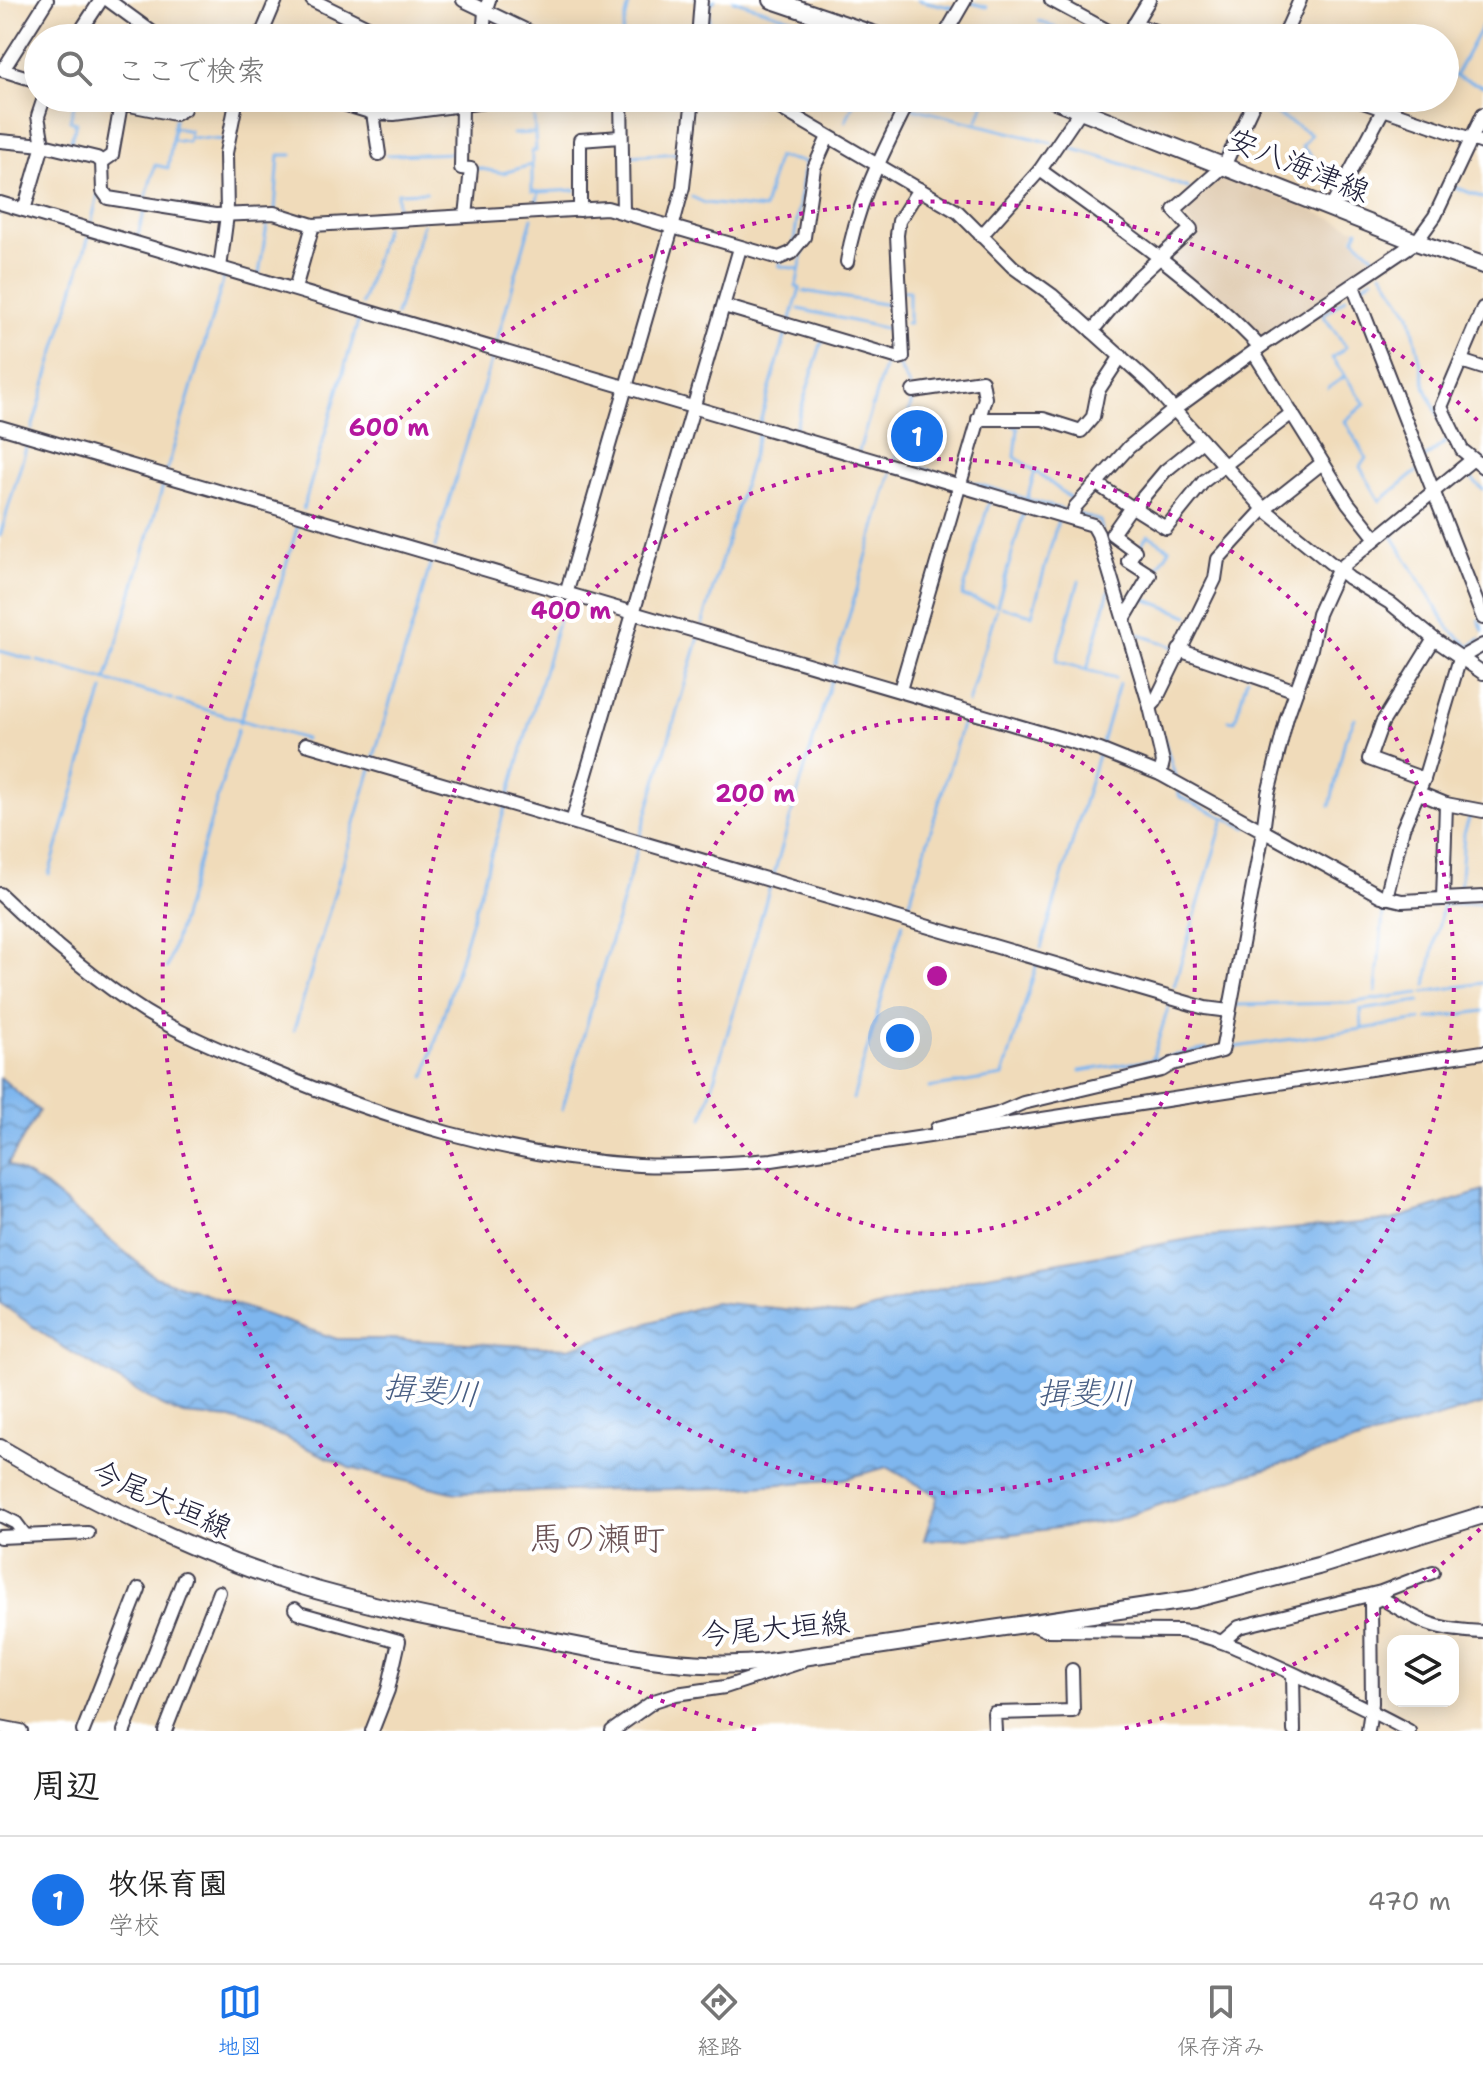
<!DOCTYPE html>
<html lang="ja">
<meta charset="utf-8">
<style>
:root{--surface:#fff;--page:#f2f2f2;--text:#222;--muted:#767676;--line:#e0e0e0;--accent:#1a73e8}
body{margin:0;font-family:"Shantell Sans","Klee One",sans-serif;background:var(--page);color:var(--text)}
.controls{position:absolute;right:24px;bottom:24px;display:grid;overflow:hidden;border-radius:16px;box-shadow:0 4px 20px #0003}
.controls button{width:72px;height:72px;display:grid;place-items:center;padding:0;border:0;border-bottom:2px solid var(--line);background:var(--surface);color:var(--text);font:40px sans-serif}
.you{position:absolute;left:900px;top:1038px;width:28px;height:28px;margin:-20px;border:6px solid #fff;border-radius:50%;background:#1a73e8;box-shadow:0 0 0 12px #1a73e833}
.badge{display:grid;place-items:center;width:52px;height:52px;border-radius:50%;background:var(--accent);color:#fff;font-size:26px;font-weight:700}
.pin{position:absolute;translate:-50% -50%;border:4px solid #fff;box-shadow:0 2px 8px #0006}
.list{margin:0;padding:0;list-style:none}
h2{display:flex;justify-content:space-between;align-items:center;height:104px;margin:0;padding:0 32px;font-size:34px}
h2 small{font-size:26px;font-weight:400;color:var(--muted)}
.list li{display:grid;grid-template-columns:52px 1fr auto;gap:24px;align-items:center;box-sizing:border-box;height:128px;padding:0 32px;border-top:2px solid var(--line)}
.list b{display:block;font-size:30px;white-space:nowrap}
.list p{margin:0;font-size:26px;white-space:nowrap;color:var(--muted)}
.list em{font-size:26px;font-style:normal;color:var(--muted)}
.icon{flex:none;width:44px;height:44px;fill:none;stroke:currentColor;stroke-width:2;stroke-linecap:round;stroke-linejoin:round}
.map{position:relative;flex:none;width:1483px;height:1731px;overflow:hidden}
.search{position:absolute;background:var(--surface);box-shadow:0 4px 20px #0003;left:24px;right:24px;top:24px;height:88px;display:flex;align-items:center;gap:20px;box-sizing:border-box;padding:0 28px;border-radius:44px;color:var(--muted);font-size:30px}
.sheet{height:232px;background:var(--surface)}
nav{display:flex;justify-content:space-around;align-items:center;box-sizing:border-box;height:112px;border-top:2px solid var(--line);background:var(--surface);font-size:22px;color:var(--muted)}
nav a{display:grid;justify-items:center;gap:4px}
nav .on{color:var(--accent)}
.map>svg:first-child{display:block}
</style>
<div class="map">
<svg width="1483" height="1731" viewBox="0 0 1483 1731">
<defs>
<pattern id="water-waves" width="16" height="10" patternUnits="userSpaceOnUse" patternTransform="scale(2)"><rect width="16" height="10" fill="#7eb6ee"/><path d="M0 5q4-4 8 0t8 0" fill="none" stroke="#6794c2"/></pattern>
</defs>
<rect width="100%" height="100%" fill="#fff"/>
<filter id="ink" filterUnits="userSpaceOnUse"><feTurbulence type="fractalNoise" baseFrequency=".0125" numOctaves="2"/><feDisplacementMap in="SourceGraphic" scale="16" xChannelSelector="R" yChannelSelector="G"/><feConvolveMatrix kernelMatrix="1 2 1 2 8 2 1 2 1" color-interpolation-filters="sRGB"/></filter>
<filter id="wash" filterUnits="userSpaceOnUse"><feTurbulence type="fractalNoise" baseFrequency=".006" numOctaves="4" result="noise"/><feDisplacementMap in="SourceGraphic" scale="32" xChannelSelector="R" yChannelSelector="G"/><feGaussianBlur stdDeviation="1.8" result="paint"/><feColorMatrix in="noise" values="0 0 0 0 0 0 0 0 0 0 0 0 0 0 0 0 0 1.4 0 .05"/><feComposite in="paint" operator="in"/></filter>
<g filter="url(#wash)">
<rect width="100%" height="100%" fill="#f0dbba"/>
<polygon fill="#e0ccb2" points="1227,174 1356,229 1351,238 1378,263 1261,341 1166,255 1195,229 1180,212 1219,176 1223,178"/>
<polygon fill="url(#water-waves)" stroke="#506c94" stroke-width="2" points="0,1077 39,1111 8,1164 45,1186 155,1277 337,1339 387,1339 569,1348 715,1302 850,1316 982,1276 1201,1237 1392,1220 1483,1191 1483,1404 1242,1476 1116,1520 991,1537 924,1540 938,1496 887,1467 843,1479 729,1488 456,1493 350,1468 286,1438 231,1419 183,1415 162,1406 58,1344 0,1303"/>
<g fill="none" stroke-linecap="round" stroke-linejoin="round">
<g stroke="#7eb6ee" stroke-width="3">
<polyline points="733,0 853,38"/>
<polyline points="918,0 954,8"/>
<polyline points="972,3 987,7"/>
<polyline points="1039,21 1080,38"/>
<polyline points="1483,24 1455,76 1483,86"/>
<polyline points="452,25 479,34"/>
<polyline points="621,38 630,0"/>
<polyline points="708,38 710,4 715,0"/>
<polyline points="952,38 960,25"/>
<polyline points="1445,73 1455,76"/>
<polyline points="872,98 902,106"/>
<polyline points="1258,104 1311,134 1302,147 1316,160"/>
<polyline points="909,107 1052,143"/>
<polyline points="534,118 536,151 532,151 532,191 539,192"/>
<polyline points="978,120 986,98"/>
<polyline points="846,121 856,98"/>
<polyline points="173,127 190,131 189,137"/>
<polyline points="513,134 533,133"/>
<polyline points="173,140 188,142 189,137 224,140"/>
<polyline points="1063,146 1109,159 1188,188"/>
<polyline points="69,147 76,123 70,121 76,98"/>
<polyline points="1222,153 1247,101"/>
<polyline points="387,155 459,153"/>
<polyline points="628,156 681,153"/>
<polyline points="477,168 503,173 531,165"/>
<polyline points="1326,169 1340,184"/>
<polyline points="1453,186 1483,198"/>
<polyline points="692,197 705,203 764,209 777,157 805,162 794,242"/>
<polyline points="145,201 155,165 168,168 175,119"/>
<polyline points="535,207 539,192 576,190"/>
<polyline points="275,210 279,155 292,155"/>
<polyline points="398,215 397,193 426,192"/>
<polyline points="91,225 98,194"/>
<polyline points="1358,230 1354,238 1380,262"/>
<polyline points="137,238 145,210 147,210"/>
<polyline points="780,262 779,266 799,269"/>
<polyline points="1382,272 1410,314 1426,389 1449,439 1425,458"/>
<polyline points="259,274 268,219"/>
<polyline points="1359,288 1373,278"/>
<polyline points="804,291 895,306"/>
<polyline points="903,291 909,291 909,323 906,323"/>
<polyline points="1346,298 1323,315 1346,347 1332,358 1365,404 1345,421 1366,458 1360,467 1380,501 1416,472"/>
<polyline points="362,304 385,227"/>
<polyline points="799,309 897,331"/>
<polyline points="396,315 423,224"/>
<polyline points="790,322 800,288 796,287 805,243"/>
<polyline points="496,344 532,218"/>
<polyline points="897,363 910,387"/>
<polyline points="1328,388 1344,377"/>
<polyline points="760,422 787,330"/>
<polyline points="1012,425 1018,428 1015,457 1035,471 1027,499"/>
<polyline points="32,429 89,236"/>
<polyline points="794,432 822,341 825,341"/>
<polyline points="859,451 886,360"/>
<polyline points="895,461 914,394"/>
<polyline points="918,467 957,478"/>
<polyline points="167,470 225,274"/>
<polyline points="1035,471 1070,498"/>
<polyline points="1465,472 1483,490"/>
<polyline points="967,481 1067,511"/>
<polyline points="990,499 962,596 993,605"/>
<polyline points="303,509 360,315"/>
<polyline points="1078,514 1100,521 1102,530"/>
<polyline points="1406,522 1391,534 1450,630 1470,646 1480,639"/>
<polyline points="0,536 28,441"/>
<polyline points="435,547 493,355"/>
<polyline points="1138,549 1148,535 1170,549 1154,573"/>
<polyline points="1079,581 1056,661 1115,678"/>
<polyline points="1142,598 1189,616"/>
<polyline points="997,606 1024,512"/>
<polyline points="1002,607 1032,615 1058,520"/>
<polyline points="1479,620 1483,631"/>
<polyline points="702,626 759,433"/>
<polyline points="1139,634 1176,648"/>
<polyline points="0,651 33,660"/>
<polyline points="38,661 172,699"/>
<polyline points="835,664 891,473"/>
<polyline points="1087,670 1109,590"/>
<polyline points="106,681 165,479"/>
<polyline points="176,701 305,739"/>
<polyline points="968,703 996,610"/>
<polyline points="1229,720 1235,721 1247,678"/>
<polyline points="240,722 299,521"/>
<polyline points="1163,736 1175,776"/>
<polyline points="1101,745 1119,684"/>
<polyline points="373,760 432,559"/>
<polyline points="1178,791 1180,797 1247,828"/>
<polyline points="508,798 565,598"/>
<polyline points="1330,806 1345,740 1355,718"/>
<polyline points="1471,813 1464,833 1460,892 1475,891"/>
<polyline points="640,836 699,637"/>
<polyline points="49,874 103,690"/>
<polyline points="773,877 832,677"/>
<polyline points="1418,906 1434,906"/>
<polyline points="908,908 965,714"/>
<polyline points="1041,948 1098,755"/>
<polyline points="167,968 238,729"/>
<polyline points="1426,985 1443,905 1483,903"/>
<polyline points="1174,986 1224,818"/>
<polyline points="1376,992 1384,903 1386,904"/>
<polyline points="1424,992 1483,983"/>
<polyline points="1170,1002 1152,1060 1207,1049"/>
<polyline points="1236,1005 1348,1003 1419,993"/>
<polyline points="1361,1010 1420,1001"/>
<polyline points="1428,1019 1483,1011"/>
<polyline points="1362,1029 1421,1020"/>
<polyline points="294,1030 371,769"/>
<polyline points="1228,1048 1362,1029 1361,1009"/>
<polyline points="1080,1071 1151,1060"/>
<polyline points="425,1077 505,808"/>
<polyline points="929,1088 1003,1076 1037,964"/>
<polyline points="853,1099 903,923"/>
<polyline points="562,1110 638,847"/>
<polyline points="703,1118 770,886"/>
</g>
</g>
</g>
<g filter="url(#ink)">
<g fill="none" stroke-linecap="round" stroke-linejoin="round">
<defs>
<g id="minor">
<polyline points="108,0 160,38"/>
<polyline points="312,0 390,38"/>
<polyline points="463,0 542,38"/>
<polyline points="1051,0 1121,38"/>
<polyline points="1134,24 1177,38"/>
<polyline points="1132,28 1149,0"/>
<polyline points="76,38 101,0"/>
<polyline points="260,38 276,0"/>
<polyline points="483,38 485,11 489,0"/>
<polyline points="698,38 701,0"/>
<polyline points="943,38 965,0"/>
<polyline points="1283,38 1300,0"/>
<polyline points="0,69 2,70 8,62 47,0"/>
<polyline points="2,70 38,81"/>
<polyline points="94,98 175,114 184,109 187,98"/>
<polyline points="324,98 373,113 394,114 515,98"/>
<polyline points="621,98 623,212"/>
<polyline points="763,98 958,212 1013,267 1052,295 1150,383 1264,509 1349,578 1390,603 1434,639 1483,673"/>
<polyline points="1351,98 1483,143"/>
<polyline points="462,105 461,168 471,169 466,216"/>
<polyline points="373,113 379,154"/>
<polyline points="0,141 43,145 38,116 44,98"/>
<polyline points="102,162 112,155 121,104"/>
<path d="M1040,170C1116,225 1196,279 1260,347"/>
<polyline points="0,203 1093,525 1098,534 1150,707 1163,762 1160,774"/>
<polyline points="1331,208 1383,110"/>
<polyline points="24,210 43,145 97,158 102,162 103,191 108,198 215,215 274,213 313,225"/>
<polyline points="580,210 580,140 620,137"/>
<polyline points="981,236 1040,170 1089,98"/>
<path d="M847,262C856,203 884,151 910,98"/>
<polyline points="220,268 227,215 226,153 237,98"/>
<polyline points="1353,286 1483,618"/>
<polyline points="295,289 313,225 607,208 779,258 791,253 804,237 814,168 828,137"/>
<polyline points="724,306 899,358 903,357 897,235 899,221 919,189"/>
<polyline points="1483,308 1441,407 1462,450 1483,467"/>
<polyline points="1092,331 1133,282 1191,229 1174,210 1224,166 1256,98"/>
<polyline points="1254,353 1348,503 1375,537"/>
<polyline points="1461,361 1483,368"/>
<polyline points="978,419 1043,419 1081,431 1093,417 1098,391 1121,356"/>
<polyline points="0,427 1100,750 1160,774 1381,896 1402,901 1483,897"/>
<polyline points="1097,484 1131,507 1112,534 1135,551 1128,561 1150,575 1124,619"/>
<polyline points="1131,507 1134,508 1165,471 1202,441"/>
<polyline points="1134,508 1166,528 1204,481 1292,413"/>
<polyline points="1072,517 1075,507 1129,447 1175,409 1260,347 1416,242 1435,216 1483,114"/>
<polyline points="567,591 672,228 683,187 693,98"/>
<polyline points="1179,650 1296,691"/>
<polyline points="900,690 985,398 982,381 913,391"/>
<polyline points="1150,707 1155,702 1215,579 1218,559 1264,509 1322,463"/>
<polyline points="306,744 1205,1008 1229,1011"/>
<polyline points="1424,779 1369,759 1382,723 1434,639"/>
<polyline points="1419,793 1446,804 1483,811"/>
<polyline points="572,822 740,248"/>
<path d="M0,894C45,937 93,979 145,1012C183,1035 225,1052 266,1069C385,1119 509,1158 639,1165C683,1167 728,1163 772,1160L1483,1052"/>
<polyline points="1386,898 1403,828 1424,779 1460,658 1483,645"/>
<polyline points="1443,899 1446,804"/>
<polyline points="937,1128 997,1114 1023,1103 1162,1070 1172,1064 1222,1051 1263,832 1268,794 1287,717 1311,649 1318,614 1338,570 1473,459"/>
<polyline points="0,1515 16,1523 25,1535"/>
<polyline points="0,1537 88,1533"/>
<polyline points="295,1609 299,1613 399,1641 388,1690 372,1731"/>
<path d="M1034,1625L1045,1630L1181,1631C1219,1637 1252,1655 1286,1670C1328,1690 1369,1709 1409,1731"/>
<polyline points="1223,1641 1239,1627 1381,1592 1433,1572"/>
<polyline points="1293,1674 1294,1731"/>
<polyline points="0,1727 21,1731"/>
<polyline points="83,1731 139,1589"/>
<polyline points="124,1731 184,1578"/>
<polyline points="165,1731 219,1592"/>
<polyline points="612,1731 654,1701 676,1694 725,1687 801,1662"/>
<polyline points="995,1731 994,1713 1073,1711 1072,1670"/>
<path d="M1368,1731L1372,1703L1371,1603L1381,1598C1423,1623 1434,1630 1483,1632"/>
</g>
<g id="major">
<polyline points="772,0 884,38"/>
<polyline points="1050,98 1416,242 1483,265"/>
<path d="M0,1448C92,1502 190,1551 292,1583C374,1608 457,1623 541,1639C620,1654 688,1671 769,1662L1194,1599L1318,1566L1483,1515"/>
</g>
</defs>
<use href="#minor" stroke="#413e4e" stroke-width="16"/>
<use href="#major" stroke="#413e4e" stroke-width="20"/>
<use href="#minor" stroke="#fff" stroke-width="12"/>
<use href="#major" stroke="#fff" stroke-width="16"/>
</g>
</g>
<g fill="none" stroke="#b5179e" stroke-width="4" stroke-dasharray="4 8">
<circle cx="937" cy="976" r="258"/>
<circle cx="937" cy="976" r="517"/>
<path d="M1480 1529A775 775 0 0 1 1118 1730M756 1730A775 775 0 1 1 1480 423"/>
</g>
<g text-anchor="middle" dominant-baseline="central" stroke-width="8" stroke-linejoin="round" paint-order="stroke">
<g font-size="30" fill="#22223b" stroke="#fff">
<text transform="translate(1299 165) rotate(22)">安八海津線</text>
<text transform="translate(162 1499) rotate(24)">今尾大垣線</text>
<text transform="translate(775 1628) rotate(-5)">今尾大垣線</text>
</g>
<g font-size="32" font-style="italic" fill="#475d83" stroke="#fff">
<text transform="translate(431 1390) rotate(5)">揖斐川</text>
<text x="1085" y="1392">揖斐川</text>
</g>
<g font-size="34" fill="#6b5254" stroke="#fff">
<text x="597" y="1538">馬の瀬町</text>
</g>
</g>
<circle cx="937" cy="976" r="12" fill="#b5179e" stroke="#fff" stroke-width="4"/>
<g font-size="24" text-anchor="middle" font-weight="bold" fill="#b5179e" stroke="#fff" stroke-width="8" stroke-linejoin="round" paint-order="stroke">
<text x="389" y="436">600 m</text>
<text x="571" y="619">400 m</text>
<text x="755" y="802">200 m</text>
</g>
</svg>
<div class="controls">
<button><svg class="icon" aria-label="layers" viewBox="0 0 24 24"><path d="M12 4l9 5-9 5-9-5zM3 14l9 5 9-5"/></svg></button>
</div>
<div class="you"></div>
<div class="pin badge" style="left:917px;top:436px">1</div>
<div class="search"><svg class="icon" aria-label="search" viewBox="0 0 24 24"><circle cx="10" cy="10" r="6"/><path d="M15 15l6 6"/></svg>ここで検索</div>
</div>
<section class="sheet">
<h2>周辺<small></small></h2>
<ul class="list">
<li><span class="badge">1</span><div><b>牧保育園</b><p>学校</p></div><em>470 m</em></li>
</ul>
</section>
<nav>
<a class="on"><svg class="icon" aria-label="map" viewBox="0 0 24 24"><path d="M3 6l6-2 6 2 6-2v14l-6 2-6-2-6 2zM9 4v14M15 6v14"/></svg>地図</a>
<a><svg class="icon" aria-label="directions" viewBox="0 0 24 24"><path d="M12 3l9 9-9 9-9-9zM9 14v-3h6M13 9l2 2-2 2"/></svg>経路</a>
<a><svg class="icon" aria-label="saved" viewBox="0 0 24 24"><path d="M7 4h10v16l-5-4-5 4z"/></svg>保存済み</a>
</nav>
